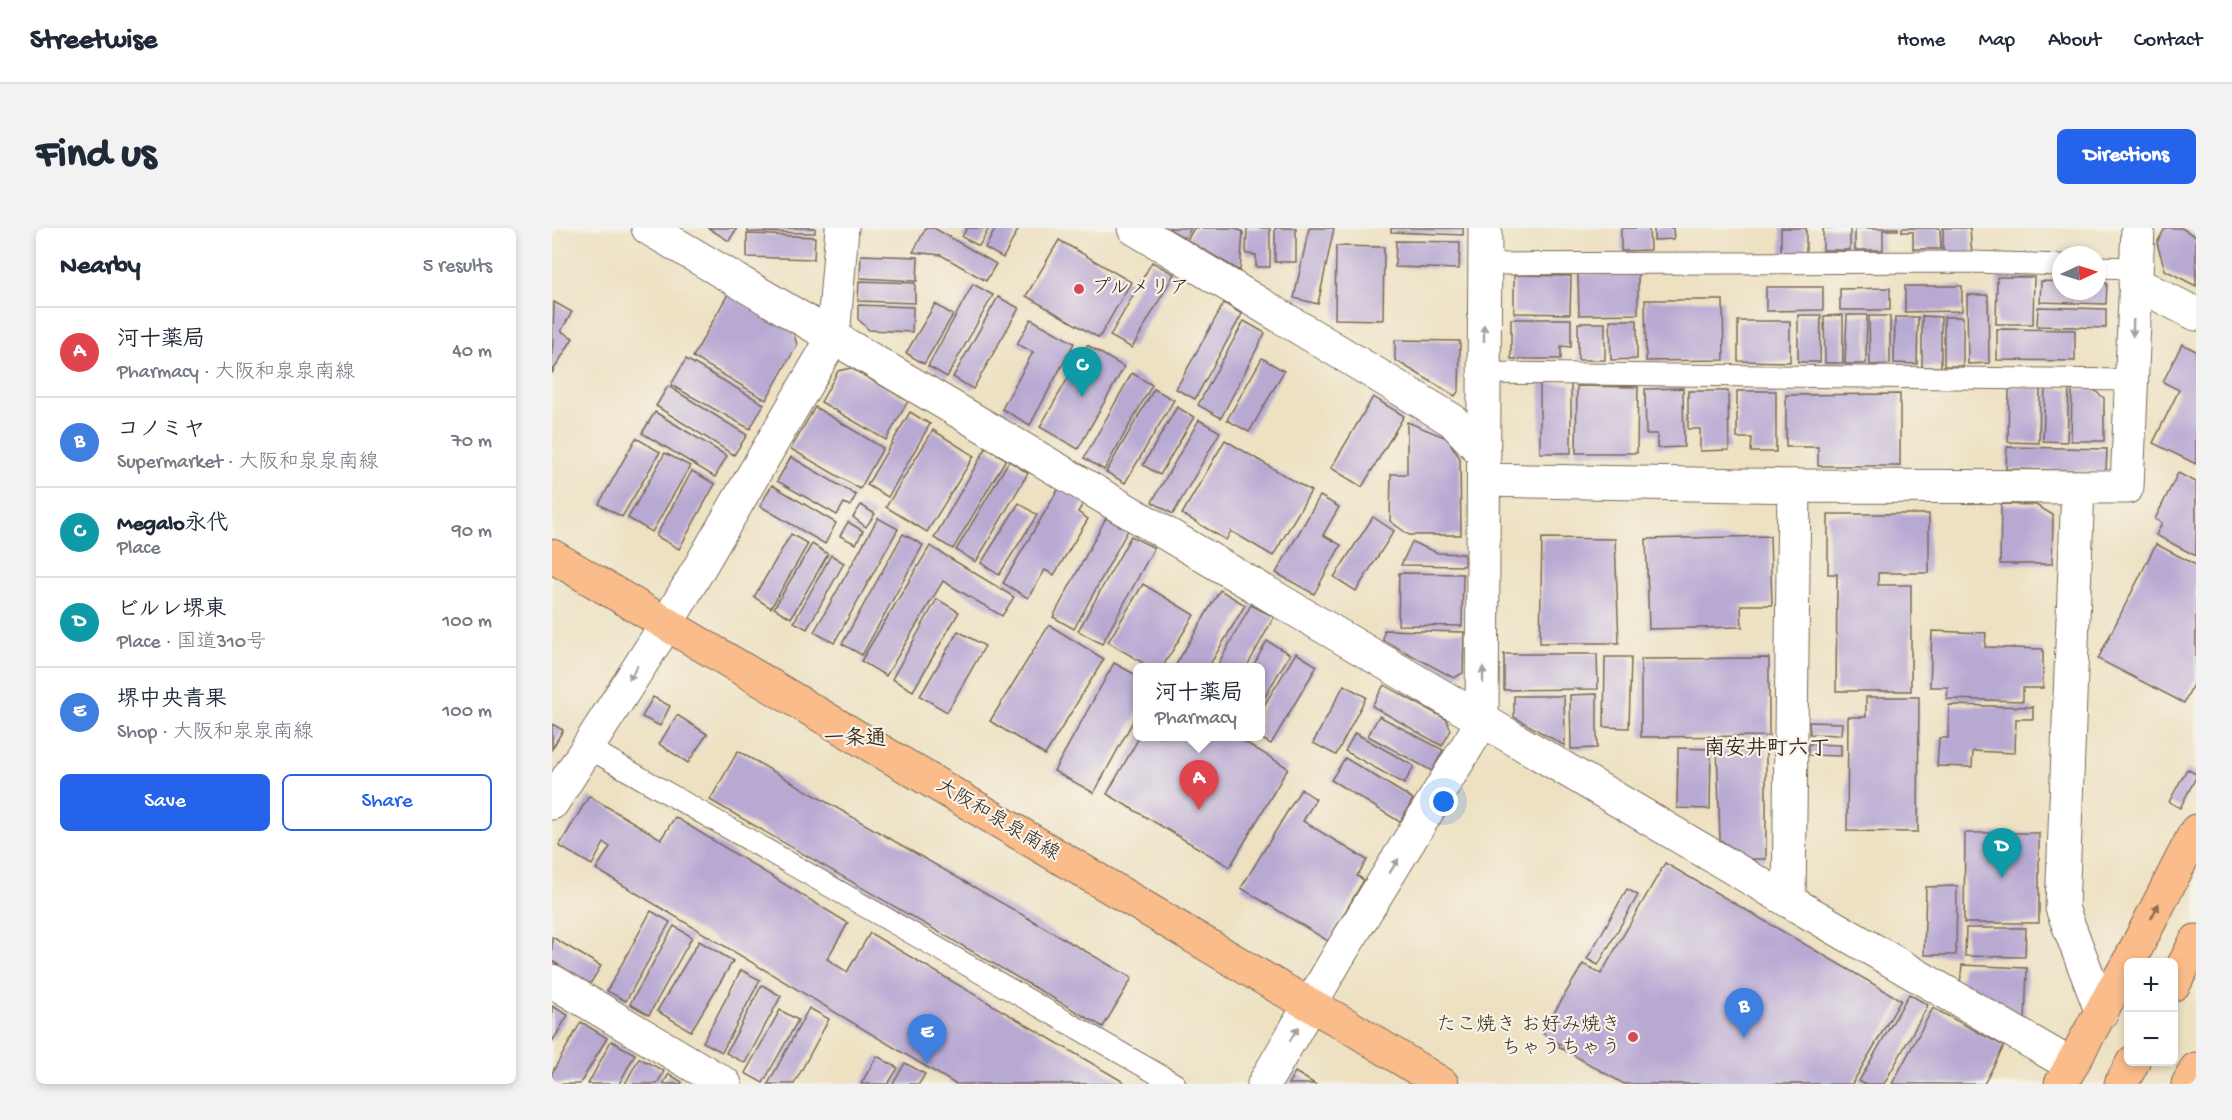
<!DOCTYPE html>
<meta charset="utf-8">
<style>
:root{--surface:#fff;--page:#f2f2f3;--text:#1f2937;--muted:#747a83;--line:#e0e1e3;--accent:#2563eb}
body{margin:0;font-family:"Gochi Hand","Klee One",sans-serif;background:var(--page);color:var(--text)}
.controls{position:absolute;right:18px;bottom:18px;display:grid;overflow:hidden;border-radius:9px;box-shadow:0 3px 9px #0003}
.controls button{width:54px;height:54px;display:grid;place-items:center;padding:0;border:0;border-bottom:2px solid var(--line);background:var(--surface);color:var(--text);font:30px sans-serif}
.compass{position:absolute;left:1500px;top:18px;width:54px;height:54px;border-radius:50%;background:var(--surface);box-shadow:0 3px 9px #0003;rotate:86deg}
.you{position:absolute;left:892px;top:574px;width:21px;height:21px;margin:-15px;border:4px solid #fff;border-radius:50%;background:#1a73e8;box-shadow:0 0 0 9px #1a73e833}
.badge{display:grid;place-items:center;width:39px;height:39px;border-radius:50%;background:var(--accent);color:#fff;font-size:20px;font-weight:700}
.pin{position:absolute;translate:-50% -50px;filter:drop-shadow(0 2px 3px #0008)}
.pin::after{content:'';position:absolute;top:32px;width:21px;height:18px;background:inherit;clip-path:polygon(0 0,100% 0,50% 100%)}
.popup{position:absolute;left:581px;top:435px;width:132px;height:78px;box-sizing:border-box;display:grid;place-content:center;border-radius:9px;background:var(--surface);filter:drop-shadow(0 2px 4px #0005);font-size:20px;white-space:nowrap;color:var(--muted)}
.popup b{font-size:22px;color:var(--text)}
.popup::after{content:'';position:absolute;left:50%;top:100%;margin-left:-12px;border:12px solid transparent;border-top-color:var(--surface)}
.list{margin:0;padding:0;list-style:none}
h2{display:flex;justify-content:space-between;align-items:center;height:78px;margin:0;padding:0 24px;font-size:26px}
h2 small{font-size:20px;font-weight:400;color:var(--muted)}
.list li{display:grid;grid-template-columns:39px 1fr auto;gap:18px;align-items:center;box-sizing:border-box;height:90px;padding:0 24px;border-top:2px solid var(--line)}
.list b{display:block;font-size:22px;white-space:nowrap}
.list p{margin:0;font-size:20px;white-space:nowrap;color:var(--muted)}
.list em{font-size:20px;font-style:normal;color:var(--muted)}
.actions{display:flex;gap:12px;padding:18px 24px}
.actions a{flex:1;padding:14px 0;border:2px solid var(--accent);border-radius:9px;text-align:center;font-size:21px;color:var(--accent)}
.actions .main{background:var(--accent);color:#fff}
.map{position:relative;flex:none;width:1644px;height:856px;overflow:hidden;border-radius:9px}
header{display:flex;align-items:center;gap:36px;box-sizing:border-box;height:84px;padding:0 30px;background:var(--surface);border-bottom:2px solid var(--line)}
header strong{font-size:28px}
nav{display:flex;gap:33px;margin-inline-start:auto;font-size:21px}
.intro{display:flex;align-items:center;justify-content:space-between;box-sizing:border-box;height:144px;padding:0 36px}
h1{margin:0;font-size:42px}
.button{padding:15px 27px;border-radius:9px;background:var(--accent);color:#fff;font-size:21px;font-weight:700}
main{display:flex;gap:36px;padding:0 36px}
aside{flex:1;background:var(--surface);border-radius:9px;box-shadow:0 3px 9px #0003}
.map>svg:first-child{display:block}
</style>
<header>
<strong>Streetwise</strong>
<nav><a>Home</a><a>Map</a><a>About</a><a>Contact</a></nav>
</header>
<div class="intro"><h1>Find us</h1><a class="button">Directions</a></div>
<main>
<aside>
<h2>Nearby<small>5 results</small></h2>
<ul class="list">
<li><span class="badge" style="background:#e0444e">A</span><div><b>河十薬局</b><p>Pharmacy · 大阪和泉泉南線</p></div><em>40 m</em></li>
<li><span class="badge" style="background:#3f7fe0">B</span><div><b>コノミヤ</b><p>Supermarket · 大阪和泉泉南線</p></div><em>70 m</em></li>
<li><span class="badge" style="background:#0f9aa8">C</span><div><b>Megalo永代</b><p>Place</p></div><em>90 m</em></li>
<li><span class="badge" style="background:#0f9aa8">D</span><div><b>ビルレ堺東</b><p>Place · 国道310号</p></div><em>100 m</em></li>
<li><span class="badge" style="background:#3f7fe0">E</span><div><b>堺中央青果</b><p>Shop · 大阪和泉泉南線</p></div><em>100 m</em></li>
</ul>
<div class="actions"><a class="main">Save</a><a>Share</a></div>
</aside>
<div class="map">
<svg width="1644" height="856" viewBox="0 0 1644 856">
<rect width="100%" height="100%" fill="#f7f3e8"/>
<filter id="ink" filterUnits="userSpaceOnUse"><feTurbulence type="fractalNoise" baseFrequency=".0167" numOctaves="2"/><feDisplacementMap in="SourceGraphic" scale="12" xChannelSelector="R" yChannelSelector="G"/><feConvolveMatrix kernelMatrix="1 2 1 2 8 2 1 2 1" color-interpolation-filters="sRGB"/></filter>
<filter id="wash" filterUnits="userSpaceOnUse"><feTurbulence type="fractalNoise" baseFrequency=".008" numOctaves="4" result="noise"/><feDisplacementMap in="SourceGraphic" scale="24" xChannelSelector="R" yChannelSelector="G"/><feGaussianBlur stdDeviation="1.35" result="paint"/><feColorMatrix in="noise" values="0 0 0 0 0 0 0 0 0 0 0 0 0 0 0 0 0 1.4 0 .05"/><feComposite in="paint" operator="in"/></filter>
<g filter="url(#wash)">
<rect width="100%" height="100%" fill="#ede1c2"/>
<g id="blocks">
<g fill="#b8a9d3">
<polygon points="156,0 185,0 177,13"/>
<polygon points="196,0 263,0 263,5 196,4"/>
<polygon points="374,0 382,0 444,36 434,53 389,27 361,24"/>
<polygon points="415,0 437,0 427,18 410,9"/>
<polygon points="444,0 467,0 451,30 433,20"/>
<polygon points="615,0 639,0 633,10"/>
<polygon points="642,0 684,0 691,4 688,43 635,12"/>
<polygon points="695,0 718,0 718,39 704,39 704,27 694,26"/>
<rect x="723" y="0" width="21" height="34"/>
<polygon points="757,0 782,0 766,76 742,70"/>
<polygon points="839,0 911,0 911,7 839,4"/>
<polygon points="1069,0 1097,0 1098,22 1069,23"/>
<polygon points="1102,0 1121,0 1122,11 1102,12"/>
<rect x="1229" y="0" width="25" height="26"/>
<rect x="1271" y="0" width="27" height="22"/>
<polygon points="1303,0 1346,0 1346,2 1331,2 1331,22 1303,22"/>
<polygon points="1350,0 1388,0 1389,21 1361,21 1361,4 1350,4"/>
<polygon points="1391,0 1418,0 1420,29 1391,30"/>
<polygon points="1613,0 1629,0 1644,8 1644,58 1613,42 1605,15"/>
<polygon points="195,6 263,9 262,31 195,29"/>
<polygon points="507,12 579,54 547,110 474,68"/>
<polygon points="844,13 908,14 907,41 843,39"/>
<polygon points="784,18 832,19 831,92 783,91"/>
<polygon points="309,27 366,29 365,53 308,50"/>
<polygon points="600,34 622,46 580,120 558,108"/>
<polygon points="1086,45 1086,86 1027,87 1026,46"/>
<polygon points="962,47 1019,48 1018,86 962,85"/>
<polygon points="1445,49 1482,49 1481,96 1444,96"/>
<polygon points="307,53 363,55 363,75 306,73"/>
<polygon points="1489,53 1509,54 1509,63 1545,63 1545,55 1555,55 1554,76 1488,74"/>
<polygon points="421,56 441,67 395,149 376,138"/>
<polygon points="1353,58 1410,58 1410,83 1353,84"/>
<polygon points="1214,59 1271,59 1271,82 1214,83"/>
<polygon points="1338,60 1338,82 1288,82 1288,61"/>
<polygon points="176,66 241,103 245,117 214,172 141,129"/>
<polygon points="1415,67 1436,67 1437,135 1416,136"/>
<polygon points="446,69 467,80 421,161 401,149"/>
<polygon points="1093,72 1171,72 1172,132 1094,133"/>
<polygon points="2,74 20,84 9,103 21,110 0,145"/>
<polygon points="672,75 690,86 643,171 624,161"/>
<polygon points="383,76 401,87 372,136 354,125"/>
<polygon points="306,77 361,79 360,104 317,102 306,91"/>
<polygon points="1486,79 1554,81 1554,100 1485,98"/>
<polygon points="1246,87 1269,87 1268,134 1246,134"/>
<polygon points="1291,87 1291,135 1273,135 1272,88"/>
<polygon points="1295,87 1315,87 1314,136 1293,136"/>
<polygon points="1317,88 1338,88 1338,136 1318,137"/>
<polygon points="1370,88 1389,89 1389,139 1370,139"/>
<polygon points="1343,89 1366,89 1365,136 1342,135"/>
<rect x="1392" y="89" width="19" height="49"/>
<polygon points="479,91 522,115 478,197 450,181 481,124 465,116"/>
<polygon points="959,91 1019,91 1019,119 1009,118 1009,131 959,131"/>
<polygon points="1058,92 1085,92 1085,131 1059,132"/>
<polygon points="692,93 713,105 669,190 646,177"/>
<polygon points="1186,93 1238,93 1238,134 1186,133"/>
<rect x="1026" y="95" width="27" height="37"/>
<polygon points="1445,101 1523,102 1523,133 1445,132"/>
<polygon points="843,112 908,113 907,162 903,168 843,132"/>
<polygon points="1630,116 1644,123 1644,236 1601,215 1627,162 1611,154"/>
<polygon points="535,117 572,139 526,221 488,199"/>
<polygon points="710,130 732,143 697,204 675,192"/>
<polygon points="134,131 212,176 198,201 119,157"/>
<polygon points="299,140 356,173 334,212 269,174 286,143"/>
<polygon points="580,145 600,157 552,242 532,230"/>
<polygon points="988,155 1019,156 1019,225 988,225"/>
<polygon points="116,158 195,207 182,227 104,178"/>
<polygon points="1025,158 1086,159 1085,225 1024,225"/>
<polygon points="1457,159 1488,160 1487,215 1456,214"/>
<polygon points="1131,160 1132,219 1105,220 1105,206 1094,206 1093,161"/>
<polygon points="602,161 622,172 573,255 554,244"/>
<polygon points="1493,161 1517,161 1515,214 1491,213"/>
<polygon points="1520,161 1542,162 1552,170 1552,213 1519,213"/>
<polygon points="1136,163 1176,163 1177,222 1148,223 1148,201 1136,201"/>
<polygon points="1185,163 1224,163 1224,224 1199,224 1200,210 1185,210"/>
<polygon points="1348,166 1348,238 1266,238 1266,219 1234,219 1234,167"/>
<polygon points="821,169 852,188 810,259 779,240"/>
<polygon points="263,179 331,220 308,261 239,221"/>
<polygon points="625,179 642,189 608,247 591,237"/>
<polygon points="103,184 175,228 163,249 90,205"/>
<polygon points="358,184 378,196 336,269 315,257"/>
<polygon points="647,192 668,204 621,286 600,274"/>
<polygon points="855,194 895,210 908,230 909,307 857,307 838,293 839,246 855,246"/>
<polygon points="381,202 422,228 375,304 334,279"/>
<polygon points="84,210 108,224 70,289 47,276"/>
<polygon points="673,212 759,263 721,328 679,303 674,312 630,286"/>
<polygon points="1455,219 1555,221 1554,243 1454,241"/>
<polygon points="434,220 454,231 401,321 382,310"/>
<polygon points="113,225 138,238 100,304 76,290"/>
<polygon points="239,229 304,267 298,278 292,275 285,287 225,253"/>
<polygon points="457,233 476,245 424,334 404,322"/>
<polygon points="140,243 163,256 127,321 104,308"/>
<polygon points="1626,245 1644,254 1644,328 1604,307 1610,295 1603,291"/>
<polygon points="220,257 284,295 273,316 208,278"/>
<polygon points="507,260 532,274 526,284 536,291 502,347 493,342 476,370 451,355"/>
<polygon points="768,268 787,279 771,307 789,317 762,366 724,345"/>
<polygon points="467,275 485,287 447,347 429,335"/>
<polygon points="1449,276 1484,277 1501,287 1500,336 1448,336"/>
<polygon points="309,277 323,286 314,299 301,289"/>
<polygon points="1276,286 1377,286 1377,345 1326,345 1326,357 1359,357 1359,463 1284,463 1285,346 1276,346"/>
<polygon points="821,289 842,303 804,363 782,349"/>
<polygon points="326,290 346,301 282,415 262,404"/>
<polygon points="554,290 576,302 522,401 501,389"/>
<polygon points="296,294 311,303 304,316 288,308"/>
<polygon points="239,306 256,316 219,380 202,369"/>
<polygon points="351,306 371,317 310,427 290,416"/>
<polygon points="579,308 602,320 550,416 526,403"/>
<polygon points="1218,308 1220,377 1189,377 1190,399 1097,401 1094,311"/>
<polygon points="990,310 1063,311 1067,415 988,415"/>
<polygon points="860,314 886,325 912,326 912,338 849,337"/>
<polygon points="260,316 276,326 239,390 222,380"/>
<polygon points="1604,316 1644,337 1644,450 1632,475 1546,431"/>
<polygon points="378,318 462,369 450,388 391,353 334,448 309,433"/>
<polygon points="279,327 292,335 255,401 242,394"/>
<polygon points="847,345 911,346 910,398 846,397"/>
<polygon points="591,356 642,387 610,440 599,440 556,414"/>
<polygon points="668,362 693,377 656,440 622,440"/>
<polygon points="385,371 407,384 361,463 340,451"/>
<polygon points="699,377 722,389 694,440 664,440"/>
<polygon points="497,397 552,431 493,527 438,493"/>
<polygon points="832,402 912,404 911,445 902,450 831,412"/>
<polygon points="406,403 433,418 395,484 368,468"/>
<polygon points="1380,403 1434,405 1433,419 1491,421 1491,460 1471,460 1471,473 1395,471 1396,459 1378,459"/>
<polygon points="715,413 738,426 708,477 708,440 700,440"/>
<polygon points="744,425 765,438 719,516 708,510 708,484"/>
<polygon points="952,426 1045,426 1046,461 952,462"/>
<polygon points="1053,429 1079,429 1077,500 1052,499"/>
<polygon points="1217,430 1217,508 1089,509 1089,431"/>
<polygon points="562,435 586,448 586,484 542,565 502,543"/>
<polygon points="792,457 814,469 784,527 761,515"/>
<polygon points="832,457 894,491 899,502 890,518 820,478"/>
<polygon points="1045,466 1045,520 1019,521 1018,467"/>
<polygon points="962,468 1012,468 1013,518 962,489"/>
<polygon points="101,469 118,478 108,498 90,489"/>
<polygon points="1314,469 1367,469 1366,604 1295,603 1296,489 1314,489"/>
<polygon points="1397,477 1481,479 1481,491 1464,491 1463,525 1421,523 1420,539 1385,538 1387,510 1396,510"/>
<polygon points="125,487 155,506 136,535 107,516"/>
<polygon points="827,488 891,522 880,543 816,508"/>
<polygon points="1257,494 1290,495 1289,507 1258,506"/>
<polygon points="0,496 11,502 0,521"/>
<polygon points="803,505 862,538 852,556 793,523"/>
<polygon points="588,508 683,508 736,540 678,639 555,566"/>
<polygon points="1256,516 1289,517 1289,528 1256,527"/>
<polygon points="1214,518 1214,631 1197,631 1168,612 1165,519"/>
<polygon points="1126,520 1159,521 1158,581 1125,580"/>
<polygon points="186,523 580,750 551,799 158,572"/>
<polygon points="793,530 861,571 848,594 779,552"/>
<polygon points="1635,541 1644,546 1644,549 1628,580 1617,574"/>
<polygon points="749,561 764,571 751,593 815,632 805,648 812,652 776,713 689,660"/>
<polygon points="37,568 109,611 123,589 296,695 275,731 295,744 318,705 575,856 403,856 44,641 58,619 52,615 40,637 7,618"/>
<polygon points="1413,605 1487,605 1487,695 1412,695"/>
<polygon points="1113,635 1349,772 1300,856 1072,856 1007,819 1008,816 990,805 1031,736 1049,746"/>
<polygon points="1405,658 1404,727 1372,727 1374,659"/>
<polygon points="1075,661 1086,667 1046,737 1035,731"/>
<polygon points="99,683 118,694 74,773 55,763"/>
<polygon points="122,698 140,709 97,787 78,776"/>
<polygon points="1414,700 1474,700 1473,729 1413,728"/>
<polygon points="0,709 49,738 38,756 0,733"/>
<polygon points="147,713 181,733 139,803 105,783"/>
<polygon points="1410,737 1475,740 1473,793 1408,756"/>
<polygon points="189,742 208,752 170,824 151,814"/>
<polygon points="210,757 229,768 193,835 174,825"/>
<polygon points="1357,766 1376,777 1332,856 1312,856 1307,853"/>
<polygon points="0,778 16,787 0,814"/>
<polygon points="257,780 277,791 242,856 216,856"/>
<polygon points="1381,780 1452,818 1432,856 1340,856"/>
<polygon points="228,782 246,792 211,855 193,845"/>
<polygon points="29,794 55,810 28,856 0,856 0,845"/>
<polygon points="59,813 83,826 67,856 36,856"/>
<polygon points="325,828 346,840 336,856 309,856"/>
<polygon points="87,830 112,843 105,856 73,856"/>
<polygon points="353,835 373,846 367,856 341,856"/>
<polygon points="743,844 763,856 736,856"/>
<polygon points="117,846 130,854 129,856 111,856"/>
</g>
</g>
</g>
<g filter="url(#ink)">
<use href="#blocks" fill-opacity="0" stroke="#796a57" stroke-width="1.5"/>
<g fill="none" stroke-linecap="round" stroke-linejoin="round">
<defs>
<g id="lane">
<polyline points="933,36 1420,34 1509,37"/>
<polyline points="1545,39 1585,40"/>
<polyline points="932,145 1579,152"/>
<polyline points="35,519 623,856"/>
</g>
<g id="street">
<polyline points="96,0 1237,673"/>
<polyline points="582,0 900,192 932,226"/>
<polyline points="1583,55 1644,86"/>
<polyline points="932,252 1242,258"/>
<polyline points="1526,259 1510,680 1550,785"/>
<polyline points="0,575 114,397 281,110 290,0"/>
<polyline points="0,753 173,856"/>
<polyline points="1519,837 1237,673 1242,258 1575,259 1586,0"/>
<polyline points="712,856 787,727 930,494 933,0"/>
</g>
<polyline id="primary" points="0,328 728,760 795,797 890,856"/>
<g id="highway">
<polyline points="1577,734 1644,603"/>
<polyline points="1622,756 1644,713"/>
<polyline points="1509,856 1576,735"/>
<polyline points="1569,856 1581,834"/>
<polyline points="1636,856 1644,841"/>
</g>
</defs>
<use href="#lane" stroke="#796a57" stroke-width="23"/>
<use href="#street" stroke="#796a57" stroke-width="35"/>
<use href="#primary" stroke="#796a57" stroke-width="35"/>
<use href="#highway" stroke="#796a57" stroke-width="35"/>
<use href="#lane" stroke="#fff" stroke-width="21"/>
<use href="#street" stroke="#fff" stroke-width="33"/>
<use href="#primary" stroke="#f9bc8a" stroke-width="33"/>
<use href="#highway" stroke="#f9bc8a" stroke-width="33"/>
</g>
<defs><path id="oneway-solid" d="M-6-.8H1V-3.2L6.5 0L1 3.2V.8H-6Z" transform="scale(1.5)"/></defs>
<g fill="#a79f9a">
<use href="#oneway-solid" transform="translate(1581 100) rotate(92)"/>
<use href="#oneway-solid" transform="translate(932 105) rotate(-90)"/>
<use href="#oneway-solid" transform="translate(81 445) rotate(122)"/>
<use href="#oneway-solid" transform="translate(931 447) rotate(-90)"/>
<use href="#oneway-solid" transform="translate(842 638) rotate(-58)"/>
<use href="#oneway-solid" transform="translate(742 806) rotate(-59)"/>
</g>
<use fill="#906c4f" href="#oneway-solid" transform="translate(1603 683) rotate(-63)"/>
</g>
<g fill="#d1495b" stroke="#f7f3e8" stroke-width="2">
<circle cx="527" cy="61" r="6"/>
<circle cx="1081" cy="809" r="6"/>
</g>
<g text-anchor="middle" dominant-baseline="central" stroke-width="4.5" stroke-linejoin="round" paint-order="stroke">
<g font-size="20" fill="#3b2a1e" stroke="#f7f3e8" text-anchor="start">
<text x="539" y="61">プルメリア</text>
<text x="1069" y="798" text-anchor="end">たこ焼き お好み焼き<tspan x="1069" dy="23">ちゃうちゃう</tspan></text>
</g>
<g font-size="20" fill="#3b2a1e" stroke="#f7f3e8">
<text transform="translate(445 593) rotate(31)">大阪和泉泉南線</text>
</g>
<g font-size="21" font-weight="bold" fill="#3b2a1e" stroke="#f7f3e8">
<text x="303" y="512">一条通</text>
<text x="1215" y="522">南安井町六丁</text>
</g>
</g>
</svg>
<div class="controls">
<button>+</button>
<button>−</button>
</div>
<svg class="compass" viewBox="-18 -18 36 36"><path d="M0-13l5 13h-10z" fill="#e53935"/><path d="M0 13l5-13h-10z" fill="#747a83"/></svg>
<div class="you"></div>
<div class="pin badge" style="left:647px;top:582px;background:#e0444e">A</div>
<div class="popup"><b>河十薬局</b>Pharmacy</div>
<div class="pin badge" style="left:1192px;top:810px;background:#3f7fe0">B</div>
<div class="pin badge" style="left:530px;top:169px;background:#0f9aa8">C</div>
<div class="pin badge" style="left:1450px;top:650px;background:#0f9aa8">D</div>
<div class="pin badge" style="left:375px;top:836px;background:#3f7fe0">E</div>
</div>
</main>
